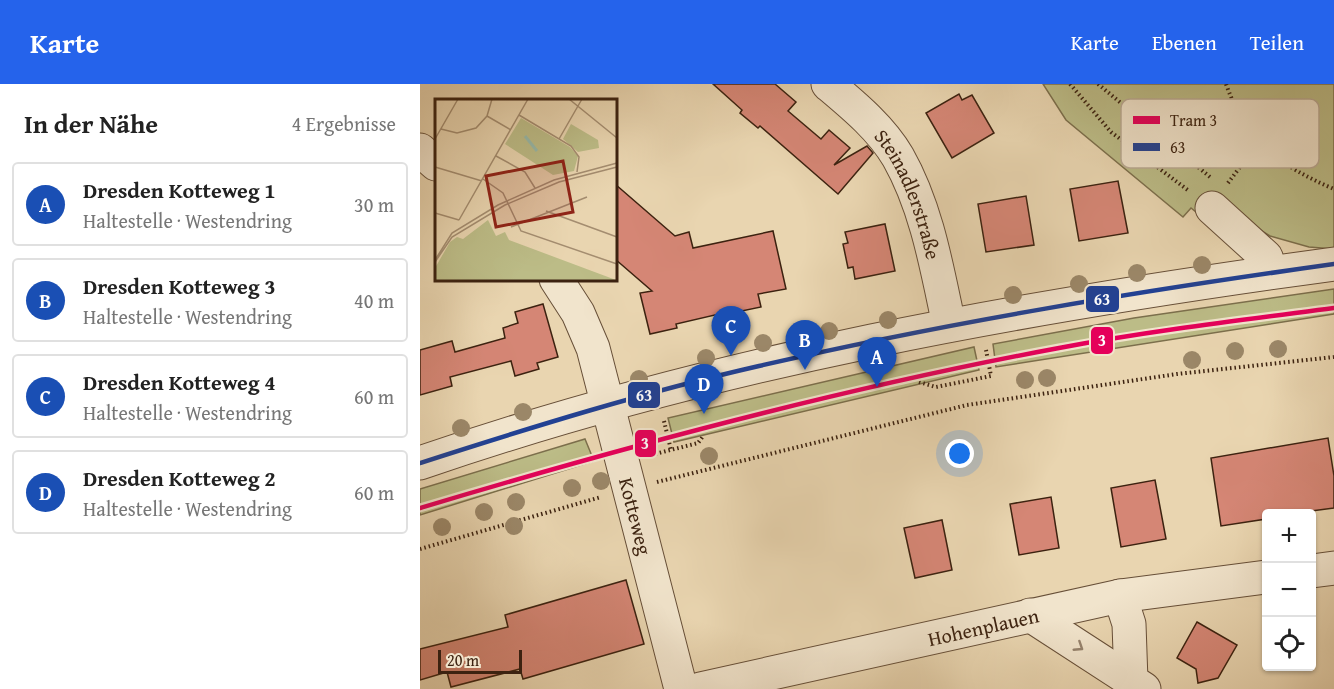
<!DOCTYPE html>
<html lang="de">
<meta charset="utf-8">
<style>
:root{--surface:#fff;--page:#f2f2f2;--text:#222;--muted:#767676;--line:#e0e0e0;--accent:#2563eb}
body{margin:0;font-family:"Gentium Book Plus",serif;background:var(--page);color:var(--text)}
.controls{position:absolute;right:18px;bottom:18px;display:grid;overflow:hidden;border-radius:6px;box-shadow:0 2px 4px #0004}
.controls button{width:54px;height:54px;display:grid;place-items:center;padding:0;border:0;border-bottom:2px solid var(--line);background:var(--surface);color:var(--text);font:30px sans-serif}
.scale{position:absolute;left:18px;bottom:15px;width:84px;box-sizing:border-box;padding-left:6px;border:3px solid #3c2210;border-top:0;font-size:16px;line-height:21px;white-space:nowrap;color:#3c2210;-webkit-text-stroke:4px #f1e4cc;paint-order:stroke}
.you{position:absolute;left:540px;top:370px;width:21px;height:21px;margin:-15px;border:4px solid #fff;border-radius:50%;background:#1a73e8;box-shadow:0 0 0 9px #1a73e833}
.badge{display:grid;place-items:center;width:39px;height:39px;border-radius:50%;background:var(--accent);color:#fff;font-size:20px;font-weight:700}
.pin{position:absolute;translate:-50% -50px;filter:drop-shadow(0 2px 3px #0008)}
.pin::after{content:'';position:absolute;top:32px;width:21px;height:18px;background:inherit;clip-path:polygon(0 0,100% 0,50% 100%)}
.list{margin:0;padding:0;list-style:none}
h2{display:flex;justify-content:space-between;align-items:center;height:78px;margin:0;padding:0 24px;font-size:26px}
h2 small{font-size:20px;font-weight:400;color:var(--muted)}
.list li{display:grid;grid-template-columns:39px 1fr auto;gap:18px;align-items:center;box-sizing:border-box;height:84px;margin:0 12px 12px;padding:0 12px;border:2px solid var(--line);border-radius:6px}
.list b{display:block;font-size:22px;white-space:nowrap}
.list p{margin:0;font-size:20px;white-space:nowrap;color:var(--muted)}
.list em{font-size:20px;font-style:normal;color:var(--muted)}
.icon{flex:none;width:33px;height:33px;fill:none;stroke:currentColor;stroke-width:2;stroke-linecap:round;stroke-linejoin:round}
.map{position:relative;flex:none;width:914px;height:605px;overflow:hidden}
header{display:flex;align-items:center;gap:36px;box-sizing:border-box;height:84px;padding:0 30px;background:var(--accent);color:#fff}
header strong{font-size:28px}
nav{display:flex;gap:33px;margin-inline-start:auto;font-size:21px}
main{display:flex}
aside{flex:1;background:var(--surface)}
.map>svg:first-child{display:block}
</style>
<header>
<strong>Karte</strong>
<nav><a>Karte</a><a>Ebenen</a><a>Teilen</a></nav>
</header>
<main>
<aside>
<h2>In der Nähe<small>4 Ergebnisse</small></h2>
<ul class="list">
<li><span class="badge" style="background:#1a4fb4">A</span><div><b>Dresden Kotteweg 1</b><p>Haltestelle · Westendring</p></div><em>30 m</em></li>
<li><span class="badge" style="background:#1a4fb4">B</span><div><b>Dresden Kotteweg 3</b><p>Haltestelle · Westendring</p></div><em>40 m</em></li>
<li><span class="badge" style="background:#1a4fb4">C</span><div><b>Dresden Kotteweg 4</b><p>Haltestelle · Westendring</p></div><em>60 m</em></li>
<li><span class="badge" style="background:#1a4fb4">D</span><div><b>Dresden Kotteweg 2</b><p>Haltestelle · Westendring</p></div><em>60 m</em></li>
</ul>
</aside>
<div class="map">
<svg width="914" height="605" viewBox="0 0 914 605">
<rect width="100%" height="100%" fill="#e9d5b0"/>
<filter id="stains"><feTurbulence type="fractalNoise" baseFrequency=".00333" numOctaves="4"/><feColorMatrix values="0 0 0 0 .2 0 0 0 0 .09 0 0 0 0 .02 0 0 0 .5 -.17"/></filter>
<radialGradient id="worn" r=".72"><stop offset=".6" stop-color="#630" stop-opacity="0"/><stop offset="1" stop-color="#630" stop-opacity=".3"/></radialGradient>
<g fill="#bcbc87" stroke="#7c6f4c" stroke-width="1.5">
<polygon points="623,0 914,0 914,165 889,163 850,152 832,141 786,136 771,124 763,133 646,36"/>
<polygon points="914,205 914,230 576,283 573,260 714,234"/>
<polygon points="554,263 559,286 254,358 248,334"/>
<polygon points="165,355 174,377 0,431 0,405"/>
</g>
<g fill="#d58675" stroke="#3c2210" stroke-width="1.5">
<polygon points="293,0 355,0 376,18 368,27 401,55 409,46 430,64 414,81 447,62 453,69 418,110 340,42 338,44 320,29 322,26"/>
<polygon points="539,10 542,16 552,11 574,49 532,74 506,29"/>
<polygon points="698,97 708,149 659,157 650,105"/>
<polygon points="195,100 255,152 269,148 273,164 353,147 366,205 338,210 341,223 317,228 316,226 256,240 257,244 230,250 220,209 232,207 195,175"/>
<polygon points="606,112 614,161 566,168 558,120"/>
<polygon points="465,140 475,187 435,195 433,183 428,184 423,160 428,159 425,148"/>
<polygon points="123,220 138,273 117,279 119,285 95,292 91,277 30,293 32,302 0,311 0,266 32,257 35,268 85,254 83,244 98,239 95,228"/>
<polygon points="908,354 914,392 914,424 876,429 846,429 846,435 801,442 791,374"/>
<polygon points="735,396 746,455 701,463 691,404"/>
<polygon points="631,413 639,464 599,471 590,420"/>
<polygon points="522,436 532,486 495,494 484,444"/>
<polygon points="206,496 224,560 103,595 100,585 31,603 27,588 0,596 0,565 88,543 85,531"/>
<polygon points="777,538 817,561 798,594 778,599 776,585 757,574"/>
</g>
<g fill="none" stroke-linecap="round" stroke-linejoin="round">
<defs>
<g id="minor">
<path id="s1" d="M408,0C433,21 461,44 478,73C507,124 517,185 529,241"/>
<polyline points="0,66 16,80"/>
<polyline points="792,124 846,173 851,188"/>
<path id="s2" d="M136,195L158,229L173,264L261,605"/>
<polyline points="892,487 914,484"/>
<polyline points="700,512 709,540 711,597"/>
<polyline points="610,531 724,605"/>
<path id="s3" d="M280,605L700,512L846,493"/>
</g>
<path id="tertiary" d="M0,379C296,277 605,222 914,180"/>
</defs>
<use href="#minor" stroke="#674f38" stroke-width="35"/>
<use href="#tertiary" stroke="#674f38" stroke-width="35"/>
<g stroke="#3c2210" stroke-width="4" stroke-dasharray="1.5 3" stroke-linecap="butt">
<polyline points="650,0 691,48 769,107"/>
<polyline points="678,0 790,93"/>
<path d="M806,0C826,57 860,82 914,105"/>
<polyline points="808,99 838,59"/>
<polyline points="499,298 516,303 571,292 566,266"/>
<polyline points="244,337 251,366"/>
<polyline points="231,371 278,359 284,351"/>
<polyline points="237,398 547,321 757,290 914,273"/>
<polyline points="0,465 181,413"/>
</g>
<use href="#minor" stroke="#f1e4cc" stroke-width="33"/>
<use href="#tertiary" stroke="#f1e4cc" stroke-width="33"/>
<defs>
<path id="bus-1" d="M0,379C112,343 225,308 339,282C529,238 721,207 914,180"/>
</defs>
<use href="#bus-1" stroke="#f1e4cc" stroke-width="9"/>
<use href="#bus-1" stroke="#224193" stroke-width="4.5"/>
<defs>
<path id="tram-1" d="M0,424C210,361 423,304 639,264C730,247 822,236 914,224"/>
</defs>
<use href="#tram-1" stroke="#f1e4cc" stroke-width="9"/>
<use href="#tram-1" stroke="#e5005a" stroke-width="4.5"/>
</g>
<g fill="#9b8768">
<circle cx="782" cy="181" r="9"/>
<circle cx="717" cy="189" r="9"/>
<circle cx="659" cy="200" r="9"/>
<circle cx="593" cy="211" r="9"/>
<circle cx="468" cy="236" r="9"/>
<circle cx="409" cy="247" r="9"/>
<circle cx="343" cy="259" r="9"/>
<circle cx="858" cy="265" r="9"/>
<circle cx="815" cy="267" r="9"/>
<circle cx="286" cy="274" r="9"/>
<circle cx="772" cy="276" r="9"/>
<circle cx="627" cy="294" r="9"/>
<circle cx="219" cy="295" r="9"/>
<circle cx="605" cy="296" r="9"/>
<circle cx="103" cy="328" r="9"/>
<circle cx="41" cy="344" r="9"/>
<circle cx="289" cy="372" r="9"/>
<circle cx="181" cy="397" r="9"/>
<circle cx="152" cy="404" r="9"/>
<circle cx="96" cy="418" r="9"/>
<circle cx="64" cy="428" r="9"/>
<circle cx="94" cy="442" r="9"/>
<circle cx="22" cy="443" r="9"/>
</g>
<defs><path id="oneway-chevron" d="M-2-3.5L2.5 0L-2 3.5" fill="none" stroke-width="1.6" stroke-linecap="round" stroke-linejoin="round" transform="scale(1.5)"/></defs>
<use stroke="#96836e" href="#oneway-chevron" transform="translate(659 563) rotate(33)"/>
<g text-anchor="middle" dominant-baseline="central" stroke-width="6" stroke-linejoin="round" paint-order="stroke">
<g font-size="20" fill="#3c2210" stroke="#f1e4cc">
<text stroke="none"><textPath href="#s1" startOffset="140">Steinadlerstraße</textPath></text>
<text stroke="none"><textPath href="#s2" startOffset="252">Kotteweg</textPath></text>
<text stroke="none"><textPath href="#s3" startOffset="290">Hohenplauen</textPath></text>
</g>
</g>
<g transform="translate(15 15)">
<rect width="182" height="182" fill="#e9d5b0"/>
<path d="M86,19L135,48L143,57L139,72L118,76L70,45ZM136,25L163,41L164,49L143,53L128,40ZM53,121L61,137L70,133L74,141L181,181H0V169L15,143L22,138L28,140Z" fill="#bcbc87"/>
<path fill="none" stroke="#97b9aa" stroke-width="3" d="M90,37L102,52"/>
<path fill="none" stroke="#a48d70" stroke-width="1.5" d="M134,0L182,39M84,16L136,47L144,58L142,73M52,17L76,31M6,30L22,34L41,29L52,17L57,0M0,40L23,0M124,40L147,0M61,57L90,73L100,89M0,68L47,82M48,80L68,94L86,132L182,165M111,112L182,138M0,114L24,121M24,121L93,0M76,128L152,98M0,161L17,134L63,106L119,81L182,64M0,163L17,138L70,106L124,83L182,68"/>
<path fill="#8f2418" fill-opacity="0.15" stroke="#8f2418" stroke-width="3" d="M128,62L138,113L61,128L51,77Z"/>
<rect width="182" height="182" fill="none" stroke="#3c2210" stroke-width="3"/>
</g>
<rect x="701" y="15" width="198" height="69" rx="9" fill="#f1e4cc" stroke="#bbaa94" stroke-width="1.5"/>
<rect x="713" y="32" width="27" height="8" fill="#e5005a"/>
<rect x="713" y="59" width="27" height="8" fill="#224193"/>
<g font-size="16" fill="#3c2210">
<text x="750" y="42">Tram 3</text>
<text x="750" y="69">63</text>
</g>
<g stroke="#f1e4cc" stroke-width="2">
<rect x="665" y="201" width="35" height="28" rx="6" fill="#224193"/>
<rect x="670" y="242" width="24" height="29" rx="6" fill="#e5005a"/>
<rect x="207" y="297" width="34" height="28" rx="6" fill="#224193"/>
<rect x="214" y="345" width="23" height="29" rx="6" fill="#e5005a"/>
</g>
<g font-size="16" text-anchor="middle" font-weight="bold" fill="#fff">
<text x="682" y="221">63</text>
<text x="682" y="262">3</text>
<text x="224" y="317">63</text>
<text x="225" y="365">3</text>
</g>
<rect width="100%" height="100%" filter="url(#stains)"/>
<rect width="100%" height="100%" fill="url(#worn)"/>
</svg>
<div class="controls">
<button>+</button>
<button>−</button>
<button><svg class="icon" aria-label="locate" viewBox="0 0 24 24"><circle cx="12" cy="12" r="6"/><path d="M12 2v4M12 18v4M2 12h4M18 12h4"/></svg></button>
</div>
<div class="scale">20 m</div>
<div class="you"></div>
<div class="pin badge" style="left:457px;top:303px;background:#1a4fb4">A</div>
<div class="pin badge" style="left:385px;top:286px;background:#1a4fb4">B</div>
<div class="pin badge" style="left:311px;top:272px;background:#1a4fb4">C</div>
<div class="pin badge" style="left:284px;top:330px;background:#1a4fb4">D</div>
</div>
</main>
